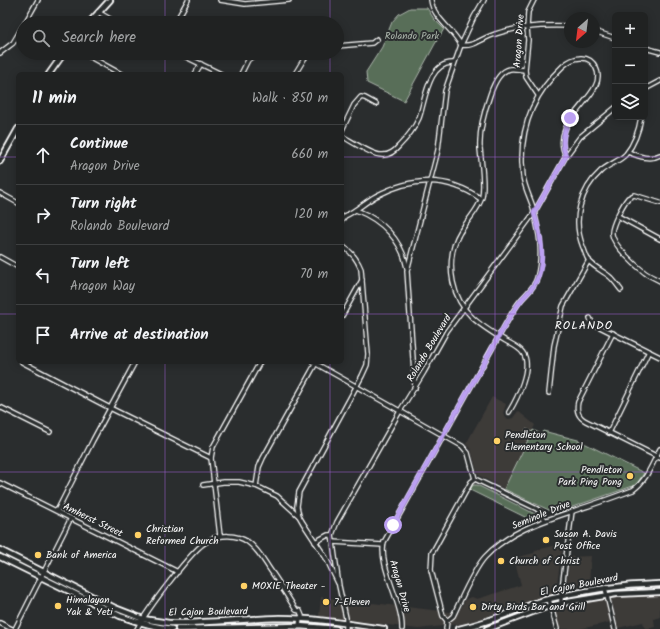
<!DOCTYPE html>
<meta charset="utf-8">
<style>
:root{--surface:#202222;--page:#2d2f2f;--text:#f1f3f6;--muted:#a2a4a5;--line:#3d3f40}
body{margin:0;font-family:Kalam,sans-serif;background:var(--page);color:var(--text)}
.controls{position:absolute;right:12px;top:12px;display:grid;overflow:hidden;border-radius:6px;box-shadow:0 2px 10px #0003}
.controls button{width:36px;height:36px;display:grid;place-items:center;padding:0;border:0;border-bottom:1px solid var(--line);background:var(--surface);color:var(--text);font:20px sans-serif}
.compass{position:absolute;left:564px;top:12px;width:36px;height:36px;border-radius:50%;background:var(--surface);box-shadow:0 2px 10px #0003;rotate:208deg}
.stop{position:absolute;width:12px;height:12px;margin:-9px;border:3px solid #bca0f2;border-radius:50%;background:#fff}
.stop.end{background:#bca0f2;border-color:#fff;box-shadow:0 1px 4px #0008}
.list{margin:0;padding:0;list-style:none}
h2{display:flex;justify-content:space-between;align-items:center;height:52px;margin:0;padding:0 16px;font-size:17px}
h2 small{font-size:13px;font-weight:400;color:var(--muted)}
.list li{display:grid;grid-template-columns:26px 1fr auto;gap:12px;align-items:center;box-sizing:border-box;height:60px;padding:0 16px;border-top:1px solid var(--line)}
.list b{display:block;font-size:15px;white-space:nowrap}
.list p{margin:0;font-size:13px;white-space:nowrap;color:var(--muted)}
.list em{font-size:13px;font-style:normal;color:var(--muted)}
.icon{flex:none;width:22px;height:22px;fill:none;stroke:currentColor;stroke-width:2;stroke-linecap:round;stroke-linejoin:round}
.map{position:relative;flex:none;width:660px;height:629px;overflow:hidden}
.search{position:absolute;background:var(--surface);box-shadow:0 2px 10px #0003;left:16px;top:16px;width:328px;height:44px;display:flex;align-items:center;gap:10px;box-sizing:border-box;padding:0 14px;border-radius:22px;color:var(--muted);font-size:15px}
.panel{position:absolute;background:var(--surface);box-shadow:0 2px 10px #0003;left:16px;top:72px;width:328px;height:292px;border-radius:6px}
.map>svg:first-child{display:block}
</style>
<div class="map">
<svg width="660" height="629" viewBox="0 0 660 629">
<rect width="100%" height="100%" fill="#2a2d2e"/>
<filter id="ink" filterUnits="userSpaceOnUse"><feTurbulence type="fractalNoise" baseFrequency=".025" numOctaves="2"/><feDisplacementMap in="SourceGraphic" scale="8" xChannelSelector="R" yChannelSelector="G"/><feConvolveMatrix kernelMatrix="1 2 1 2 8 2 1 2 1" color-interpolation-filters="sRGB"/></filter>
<g filter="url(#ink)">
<g fill="#3d3a38">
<polygon points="492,397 506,404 503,413 506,418 509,419 513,418 518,411 535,425 504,489 478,475 471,450 466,444"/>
<polygon points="562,544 563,545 556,590 552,594 468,623 418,629 319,616 321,597 458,613 466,599 472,597 477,599 521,585 514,558 534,553 536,550"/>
<polygon points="591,556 589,585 570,589 567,587 569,557"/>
<polygon points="633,595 660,595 660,617 654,619 655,627 645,629 643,622 618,628 611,598"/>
<polygon points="604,598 606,599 611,622 580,629 559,629 555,610 556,608 576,602"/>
</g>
<g fill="#596e59" stroke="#acb6ac">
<polygon points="410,8 427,8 434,19 444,29 435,44 404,101 367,83 366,72 382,47 392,22 399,14"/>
<polygon points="526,429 532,432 533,430 541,434 543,431 578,440 644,473 637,484 633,486 555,513 553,512 504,489 528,440 523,438"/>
<polygon points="473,485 477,485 535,514 536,520 533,521 470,490"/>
</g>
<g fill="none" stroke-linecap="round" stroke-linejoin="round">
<defs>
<g id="minor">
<polyline points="220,0 245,4 289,0"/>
<path d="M431,0C433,18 453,29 461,45C472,47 480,40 490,36C514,26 544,25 570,26"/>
<polyline points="534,0 528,12 527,28 528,40 525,70 526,77 538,95"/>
<polyline points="98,12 117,23"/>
<polyline points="25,23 38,0"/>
<polyline points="175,23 188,0"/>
<polyline points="594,31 615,38"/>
<polyline points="337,46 372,43 377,39"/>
<polyline points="645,48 660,52"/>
<polyline points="0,53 13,43 23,26"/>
<polyline points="83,53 121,74"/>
<polyline points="178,53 221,74"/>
<polyline points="299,53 305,57"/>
<polyline points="195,74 201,64"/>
<polyline points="241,74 248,60 257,53"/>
<polyline points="295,74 304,59 309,53"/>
<polyline points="645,89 660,81"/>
<polyline points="342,130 354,105 361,97 365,98 376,104"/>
<path d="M342,136C351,141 372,155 381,155C389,156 394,152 399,146C407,138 414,129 419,118C425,102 428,61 454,63"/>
<path d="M628,152C638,156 649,161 660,155"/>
<polyline points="0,193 18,203"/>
<path d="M660,203L634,195L628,198C623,204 611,226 612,234C613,245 635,265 644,272C649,276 655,278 660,281"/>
<path d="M356,210C382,220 402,240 407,268"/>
<polyline points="618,216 660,239"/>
<path d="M342,220L345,216C356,211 365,202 376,196C412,177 447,175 481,199"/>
<polyline points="0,257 18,267"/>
<path d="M621,290C617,285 614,280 609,276C603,271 594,267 589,261C586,257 585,251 583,247C572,220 580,190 601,171C609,164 620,161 626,154C635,143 639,130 641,117"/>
<polyline points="342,316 362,280"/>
<polyline points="590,318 592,323 660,357"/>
<path d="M613,333L578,402C576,411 578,417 586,421L660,458"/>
<polyline points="22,362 110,408 211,458"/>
<polyline points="313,362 462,446 468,453 475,479 537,509 542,515 545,520"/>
<polyline points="415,388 407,271 438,150 445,91 461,45 474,17 484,0"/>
<polyline points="549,393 554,346 563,306 589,260"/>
<polyline points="0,407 50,432"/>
<path d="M509,412C517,399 533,367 523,353C519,347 511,344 506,341C481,326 459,313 453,282C449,262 452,241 465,225C472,215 479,208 482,197C485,184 481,161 480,148C479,129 484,112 490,95C493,86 499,71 510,69C514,68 520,70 525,70"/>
<polyline points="609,433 649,351"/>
<polyline points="0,483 178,572"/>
<polyline points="203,485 223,482 239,482 256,486 277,496 299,516 303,523 326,558 338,583"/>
<polyline points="256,486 259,467 263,458 316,363"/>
<polyline points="57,511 93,440 135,362"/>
<path d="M299,516L297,506L299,492L362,376L367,365L368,354L361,269C357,259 351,251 342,246"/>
<polyline points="220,536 211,458 213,447 260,362"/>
<polyline points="315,542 328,535 332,535"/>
<polyline points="333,542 383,545"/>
<polyline points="605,588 615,629"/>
<polyline points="549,599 557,629"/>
<polyline points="561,604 561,596 572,511"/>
<path d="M447,621L453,616C461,600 473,570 485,557C509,531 543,521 576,510C595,504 614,497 633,490C647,480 652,464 660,449"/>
<polyline points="0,623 12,629"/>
<polyline points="15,629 71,518"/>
<path d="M137,629C145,613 193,547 208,541C221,534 236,534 248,542C259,550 264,561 271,571C280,584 288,597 296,610L300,611L302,616L300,619L299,626"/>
<polyline points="346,629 346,618 339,586 332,535 337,522 400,411 424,372 447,331 534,213 566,156 580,137 615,108"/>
<path d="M402,629C403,603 378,566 384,542L508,320C512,313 516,306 521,300C527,293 535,287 537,278C544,253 539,231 533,207C530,198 526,190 524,181C522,175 523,169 522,163C521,125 535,92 563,66C573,57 589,53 596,68C610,95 547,119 566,156"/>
<polyline points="446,629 447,621 443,616 431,570 432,553 471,482 475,479"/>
</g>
<g id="major">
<polyline points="89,23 110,0"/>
<polyline points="49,74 64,53"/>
<polyline points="0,161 18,129"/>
<path d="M0,550L115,608L133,615L143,619L169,623H183C215,622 248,619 280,618C315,618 350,624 384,629"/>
<path d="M0,557L120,616C137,622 153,627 172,629"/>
<polyline points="178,629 299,626 336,629"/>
<path d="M459,629C480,624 500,617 520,609C528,606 537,602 545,600C583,590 621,585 660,584"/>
<polyline points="487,629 546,607 568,602 616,594 660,592"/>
</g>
</defs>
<use href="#minor" stroke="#fff" stroke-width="6"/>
<use href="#major" stroke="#fff" stroke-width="8"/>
<use href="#minor" stroke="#2a2d2e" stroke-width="3.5"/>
<use href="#major" stroke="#2a2d2e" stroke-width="4.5"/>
</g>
</g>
<g fill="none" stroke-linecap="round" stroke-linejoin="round" filter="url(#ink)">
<path stroke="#bca0f2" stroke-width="5" d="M393,525L508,320C512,313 517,306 522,299C526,295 531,290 534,285C547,264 541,234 534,213L566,156C560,143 564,130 570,118"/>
</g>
<path fill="none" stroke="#9c61cf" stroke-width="1" stroke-opacity="0.55" d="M165,0V23M330,0V23M495,0V629M165,53V74M330,53V74M0,157H18M342,157H660M0,314H18M342,314H660M165,362V629M330,362V629M0,472H660"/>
<g fill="#ffd166" stroke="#2a2d2e" stroke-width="1.5">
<circle cx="497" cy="441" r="4"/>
<circle cx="630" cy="476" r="4"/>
<circle cx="138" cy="535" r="4"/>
<circle cx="546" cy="540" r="4"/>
<circle cx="38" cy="555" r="4"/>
<circle cx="501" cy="561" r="4"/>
<circle cx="244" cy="586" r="4"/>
<circle cx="326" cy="602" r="4"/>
<circle cx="58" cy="606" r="4"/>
<circle cx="473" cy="607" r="4"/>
</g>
<g text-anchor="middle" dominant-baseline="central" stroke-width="4" stroke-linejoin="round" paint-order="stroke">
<g font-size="10" fill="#acb6ac" stroke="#2a2d2e">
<text x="412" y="36">Rolando Park</text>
</g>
<g font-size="10" fill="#fff" stroke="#2a2d2e">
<text transform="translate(519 41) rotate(-86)">Aragon Drive</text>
<text transform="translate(429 348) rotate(-59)">Rolando Boulevard</text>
<text transform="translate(541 515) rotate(-22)">Seminole Drive</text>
<text transform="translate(93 520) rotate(26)">Amherst Street</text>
<text transform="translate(579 585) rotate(-11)">El Cajon Boulevard</text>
<text transform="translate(400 586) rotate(74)">Aragon Drive</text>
<text transform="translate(208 612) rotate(-1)">El Cajon Boulevard</text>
</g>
<g font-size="10" fill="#fff" stroke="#2a2d2e" text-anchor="start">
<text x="505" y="435">Pendleton<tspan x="505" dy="12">Elementary School</tspan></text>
<text x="622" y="470" text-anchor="end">Pendleton<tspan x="622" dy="12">Park Ping Pong</tspan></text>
<text x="146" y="529">Christian<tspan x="146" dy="12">Reformed Church</tspan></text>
<text x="554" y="534">Susan A. Davis<tspan x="554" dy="12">Post Office</tspan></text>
<text x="46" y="555">Bank of America</text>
<text x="509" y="561">Church of Christ</text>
<text x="252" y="586">MOXIE Theater -</text>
<text x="66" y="600">Himalayan<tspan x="66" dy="12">Yak &amp; Yeti</tspan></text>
<text x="334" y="602">7-Eleven</text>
<text x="481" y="607">Dirty Birds Bar and Grill</text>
</g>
<g font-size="12" letter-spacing="1" fill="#fff" stroke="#2a2d2e">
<text x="584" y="325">ROLANDO</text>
</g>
</g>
</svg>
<div class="controls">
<button>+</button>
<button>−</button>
<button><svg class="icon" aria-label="layers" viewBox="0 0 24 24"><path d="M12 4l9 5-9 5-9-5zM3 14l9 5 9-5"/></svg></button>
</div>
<svg class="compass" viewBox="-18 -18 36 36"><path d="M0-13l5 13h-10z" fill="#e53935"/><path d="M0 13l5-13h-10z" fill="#a2a4a5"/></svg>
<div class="stop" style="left:393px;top:525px"></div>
<div class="stop end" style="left:570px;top:118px"></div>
<div class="search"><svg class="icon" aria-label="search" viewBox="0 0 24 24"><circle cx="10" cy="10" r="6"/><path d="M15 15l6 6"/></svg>Search here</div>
<section class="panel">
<h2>11 min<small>Walk · 850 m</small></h2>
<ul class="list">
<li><svg class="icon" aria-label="ahead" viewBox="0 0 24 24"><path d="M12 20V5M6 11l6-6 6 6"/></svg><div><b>Continue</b><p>Aragon Drive</p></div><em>660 m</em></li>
<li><svg class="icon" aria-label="right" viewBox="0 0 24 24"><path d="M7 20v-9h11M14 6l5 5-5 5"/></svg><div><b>Turn right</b><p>Rolando Boulevard</p></div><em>120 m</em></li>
<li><svg class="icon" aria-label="left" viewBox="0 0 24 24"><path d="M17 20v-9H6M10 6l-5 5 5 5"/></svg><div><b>Turn left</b><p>Aragon Way</p></div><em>70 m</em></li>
<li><svg class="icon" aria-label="arrive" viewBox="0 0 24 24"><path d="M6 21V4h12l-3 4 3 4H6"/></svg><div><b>Arrive at destination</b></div></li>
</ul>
</section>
</div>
